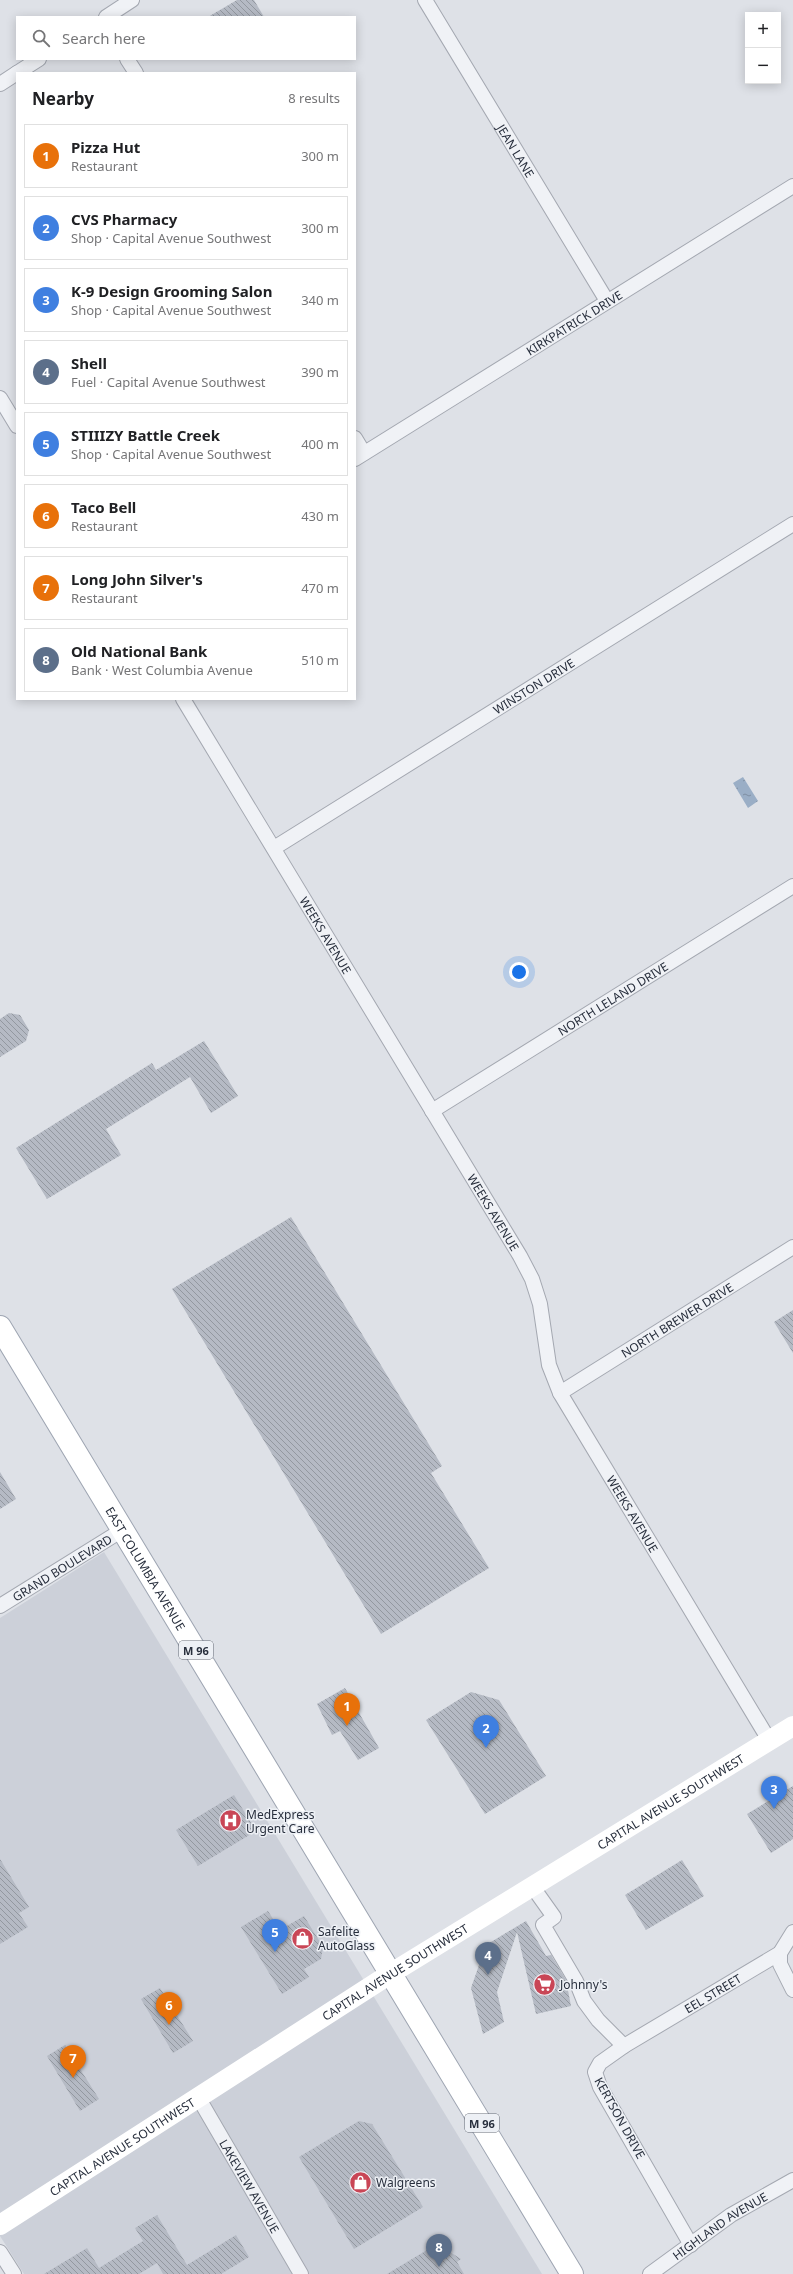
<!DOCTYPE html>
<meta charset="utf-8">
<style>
:root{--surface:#fff;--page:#f2f2f2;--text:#202124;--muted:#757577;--line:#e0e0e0;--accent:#7c3aed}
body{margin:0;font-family:"Noto Sans",sans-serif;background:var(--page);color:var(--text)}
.controls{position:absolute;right:12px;top:12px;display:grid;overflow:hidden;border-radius:0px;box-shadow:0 2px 10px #0003}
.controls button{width:36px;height:36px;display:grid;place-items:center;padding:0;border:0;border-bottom:1px solid var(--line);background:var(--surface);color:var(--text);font:20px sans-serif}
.you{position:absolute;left:519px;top:972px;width:14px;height:14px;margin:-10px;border:3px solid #fff;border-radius:50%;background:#1a73e8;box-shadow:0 0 0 6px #1a73e833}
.badge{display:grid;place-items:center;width:26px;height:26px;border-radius:50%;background:var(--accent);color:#fff;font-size:13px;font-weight:700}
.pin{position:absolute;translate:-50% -33px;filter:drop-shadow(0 1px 2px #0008)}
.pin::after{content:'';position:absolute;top:21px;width:14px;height:12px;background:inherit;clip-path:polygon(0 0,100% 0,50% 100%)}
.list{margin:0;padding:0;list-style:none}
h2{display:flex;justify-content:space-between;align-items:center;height:52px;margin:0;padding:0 16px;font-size:17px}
h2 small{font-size:13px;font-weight:400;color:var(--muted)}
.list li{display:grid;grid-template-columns:26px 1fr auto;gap:12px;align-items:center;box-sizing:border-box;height:64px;margin:0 8px 8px;padding:0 8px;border:1px solid var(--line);border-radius:0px}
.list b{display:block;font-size:15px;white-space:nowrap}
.list p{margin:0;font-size:13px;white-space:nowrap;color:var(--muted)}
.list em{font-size:13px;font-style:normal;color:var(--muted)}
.icon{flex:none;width:22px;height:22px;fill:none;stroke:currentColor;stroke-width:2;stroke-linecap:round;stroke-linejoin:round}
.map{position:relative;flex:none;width:793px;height:2274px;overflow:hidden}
.search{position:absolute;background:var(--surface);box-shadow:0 2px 10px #0003;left:16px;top:16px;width:340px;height:44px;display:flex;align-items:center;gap:10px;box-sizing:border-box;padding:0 14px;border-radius:0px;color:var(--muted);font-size:15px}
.panel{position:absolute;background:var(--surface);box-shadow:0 2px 10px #0003;left:16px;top:72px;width:340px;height:628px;border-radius:0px}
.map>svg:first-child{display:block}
</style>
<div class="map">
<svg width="793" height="2274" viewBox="0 0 793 2274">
<defs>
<pattern id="water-ripples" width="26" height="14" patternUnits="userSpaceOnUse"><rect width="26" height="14" fill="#9aaec6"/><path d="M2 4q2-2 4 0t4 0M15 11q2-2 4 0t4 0" fill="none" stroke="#7e8ea2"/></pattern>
<pattern id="building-back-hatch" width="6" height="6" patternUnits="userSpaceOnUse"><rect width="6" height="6" fill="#b5bac4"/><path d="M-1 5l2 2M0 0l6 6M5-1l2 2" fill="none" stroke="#9398a0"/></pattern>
</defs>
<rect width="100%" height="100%" fill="#dee1e7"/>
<polygon fill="#ccd0d9" points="104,1552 542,2274 24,2274 0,2236 0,1618"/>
<polygon fill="url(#water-ripples)" points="743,777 758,801 748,808 733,783"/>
<g fill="url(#building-back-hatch)">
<polygon points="237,0 254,0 264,17 208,17"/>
<polygon points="9,1013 20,1015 29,1030 26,1041 0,1057 0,1019"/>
<polygon points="204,1041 238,1096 211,1113 190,1077 106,1129 121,1155 47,1199 16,1148 152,1063 156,1070"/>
<polygon points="291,1217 442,1466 431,1473 489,1568 381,1634 172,1289"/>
<polygon points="793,1310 793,1353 774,1322"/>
<polygon points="0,1472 16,1499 0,1509"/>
<polygon points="345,1688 379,1748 358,1760 340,1731 332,1735 317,1704"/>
<polygon points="471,1692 499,1700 546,1776 485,1814 426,1720"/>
<polygon points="793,1786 793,1839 771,1853 747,1814"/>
<polygon points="234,1795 256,1831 198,1866 176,1830"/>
<polygon points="0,1859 29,1907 19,1913 28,1927 0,1944"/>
<polygon points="682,1860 704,1896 646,1930 625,1895"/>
<polygon points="268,1911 280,1930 304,1916 323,1947 321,1959 304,1969 309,1977 282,1994 241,1927"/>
<polygon points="526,1921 546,1956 551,1955 566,1980 571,2006 536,2014 517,1932 497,1992 504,2022 483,2034 471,1988 486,1945"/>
<polygon points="160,1988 193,2041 173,2053 141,1999"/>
<polygon points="65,2045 99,2099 80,2111 47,2056"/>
<polygon points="359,2121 372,2124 423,2207 354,2249 299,2157"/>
<polygon points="157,2215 187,2265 236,2235 249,2257 221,2274 163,2274 157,2263 139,2274 44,2274 87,2248 99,2268 143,2241 135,2228"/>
<polygon points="437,2244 461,2259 457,2262 464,2274 387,2274"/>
</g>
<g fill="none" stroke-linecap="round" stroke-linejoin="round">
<defs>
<g id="street">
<path id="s1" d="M425,0L607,301"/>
<polyline points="106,17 132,0"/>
<polyline points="127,59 136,73"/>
<polyline points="17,73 39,59"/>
<polyline points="0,84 17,73"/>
<polyline points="0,398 17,426"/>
<polyline points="355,438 364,453"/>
<path id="s2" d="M355,459L793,186"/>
<path id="s3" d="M183,699L520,1256L532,1279L540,1304L549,1365L560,1393L769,1740"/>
<path id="s4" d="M274,848L793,524"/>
<path id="s5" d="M432,1111L793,886"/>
<path id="s6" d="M560,1393L793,1247"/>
<path id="s7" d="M0,1606L124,1529"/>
<polyline points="532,1886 554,1917 543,1925 576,1981 584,2001 598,2020 624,2046"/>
<polyline points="780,1953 780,1964 793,1990"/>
<path id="s8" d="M198,2097L301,2274"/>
<path id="s9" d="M691,2245L600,2087L595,2072L600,2063L624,2046L780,1953L793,1932"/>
<polyline points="0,2252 14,2274"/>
<path id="s10" d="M650,2274L731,2215L793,2180"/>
</g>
<g id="primary">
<path id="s12" d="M0,1327L572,2274"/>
</g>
</defs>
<use href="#street" stroke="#a4a8b1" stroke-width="16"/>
<use href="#primary" stroke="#9ea5b2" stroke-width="24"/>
<use href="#street" stroke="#f0f2f6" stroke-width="14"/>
<path stroke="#fff" stroke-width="20" id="s11" d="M0,2225L390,1974L793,1726"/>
<use href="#primary" stroke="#fff" stroke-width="22"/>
</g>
<defs>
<symbol id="hospital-disc" viewBox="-11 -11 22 22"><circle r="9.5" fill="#c94656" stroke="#edf0f5"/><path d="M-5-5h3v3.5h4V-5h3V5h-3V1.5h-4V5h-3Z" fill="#fff"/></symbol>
<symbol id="shop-disc" viewBox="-11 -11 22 22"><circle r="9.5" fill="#c94656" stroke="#edf0f5"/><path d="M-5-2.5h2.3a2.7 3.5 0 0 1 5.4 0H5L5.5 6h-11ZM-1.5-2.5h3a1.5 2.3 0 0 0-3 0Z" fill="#fff"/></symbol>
<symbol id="supermarket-disc" viewBox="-11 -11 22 22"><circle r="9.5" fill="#c94656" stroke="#edf0f5"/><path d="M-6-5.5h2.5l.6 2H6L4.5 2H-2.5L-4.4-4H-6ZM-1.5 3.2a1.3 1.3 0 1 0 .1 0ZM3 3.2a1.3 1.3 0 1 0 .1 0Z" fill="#fff"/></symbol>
</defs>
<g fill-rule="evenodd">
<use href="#hospital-disc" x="218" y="1808" width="25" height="25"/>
<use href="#shop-disc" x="290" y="1926" width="25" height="25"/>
<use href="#supermarket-disc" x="532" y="1972" width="25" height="25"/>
<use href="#shop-disc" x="348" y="2170" width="25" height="25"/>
</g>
<g text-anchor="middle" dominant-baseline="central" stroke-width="3" stroke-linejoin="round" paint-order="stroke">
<g fill="#edf0f5" stroke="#636974" stroke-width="1">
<rect x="179" y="1641" width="34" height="18" rx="3"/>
<rect x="465" y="2114" width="34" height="18" rx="3"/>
</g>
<g font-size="11" font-weight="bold" fill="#282f3d">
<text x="196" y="1650">M 96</text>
<text x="482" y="2123">M 96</text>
</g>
<g font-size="12" fill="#282f3d" stroke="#edf0f5">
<text stroke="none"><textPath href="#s1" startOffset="176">JEAN LANE</textPath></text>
<text stroke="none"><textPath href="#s2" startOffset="258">KIRKPATRICK DRIVE</textPath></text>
<text stroke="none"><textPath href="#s4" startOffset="306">WINSTON DRIVE</textPath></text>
<text stroke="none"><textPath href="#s3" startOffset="276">WEEKS AVENUE</textPath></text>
<text stroke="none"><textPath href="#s5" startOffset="213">NORTH LELAND DRIVE</textPath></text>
<text stroke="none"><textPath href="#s3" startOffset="600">WEEKS AVENUE</textPath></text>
<text stroke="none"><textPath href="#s6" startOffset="138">NORTH BREWER DRIVE</textPath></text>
<text stroke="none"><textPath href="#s3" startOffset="936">WEEKS AVENUE</textPath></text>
<text stroke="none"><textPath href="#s7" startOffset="73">GRAND BOULEVARD</textPath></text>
<text stroke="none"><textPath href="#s12" startOffset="282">EAST COLUMBIA AVENUE</textPath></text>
<text stroke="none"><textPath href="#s11" startOffset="793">CAPITAL AVENUE SOUTHWEST</textPath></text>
<text stroke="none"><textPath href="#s11" startOffset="469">CAPITAL AVENUE SOUTHWEST</textPath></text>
<text stroke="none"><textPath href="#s9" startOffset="341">EEL STREET</textPath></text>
<text transform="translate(620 2118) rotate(61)">KERTSON DRIVE</text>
<text stroke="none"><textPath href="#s11" startOffset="145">CAPITAL AVENUE SOUTHWEST</textPath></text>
<text stroke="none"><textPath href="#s8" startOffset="103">LAKEVIEW AVENUE</textPath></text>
<text stroke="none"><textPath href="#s10" startOffset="85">HIGHLAND AVENUE</textPath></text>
</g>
<g font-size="12" fill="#282f3d" stroke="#edf0f5" text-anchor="start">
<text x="246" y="1814">MedExpress<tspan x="246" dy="14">Urgent Care</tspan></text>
<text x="318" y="1931">Safelite<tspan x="318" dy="14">AutoGlass</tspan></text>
<text x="560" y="1984">Johnny's</text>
<text x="376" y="2182">Walgreens</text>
</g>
</g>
</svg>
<div class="controls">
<button>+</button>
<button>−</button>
</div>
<div class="you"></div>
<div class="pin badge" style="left:347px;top:1726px;background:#e8710a">1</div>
<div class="pin badge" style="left:486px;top:1748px;background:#3f7fe0">2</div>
<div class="pin badge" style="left:774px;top:1809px;background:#3f7fe0">3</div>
<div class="pin badge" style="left:488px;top:1975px;background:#5c6f8a">4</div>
<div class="pin badge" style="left:275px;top:1952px;background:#3f7fe0">5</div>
<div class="pin badge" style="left:169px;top:2025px;background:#e8710a">6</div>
<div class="pin badge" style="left:73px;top:2078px;background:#e8710a">7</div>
<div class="pin badge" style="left:439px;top:2267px;background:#5c6f8a">8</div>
<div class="search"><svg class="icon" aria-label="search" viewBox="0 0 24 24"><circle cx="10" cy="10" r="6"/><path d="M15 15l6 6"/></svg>Search here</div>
<section class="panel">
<h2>Nearby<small>8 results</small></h2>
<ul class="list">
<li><span class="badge" style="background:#e8710a">1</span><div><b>Pizza Hut</b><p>Restaurant</p></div><em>300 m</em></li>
<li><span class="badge" style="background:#3f7fe0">2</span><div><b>CVS Pharmacy</b><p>Shop · Capital Avenue Southwest</p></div><em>300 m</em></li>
<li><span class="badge" style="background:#3f7fe0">3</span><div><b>K-9 Design Grooming Salon</b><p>Shop · Capital Avenue Southwest</p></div><em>340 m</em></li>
<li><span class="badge" style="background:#5c6f8a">4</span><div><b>Shell</b><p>Fuel · Capital Avenue Southwest</p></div><em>390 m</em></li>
<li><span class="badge" style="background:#3f7fe0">5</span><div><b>STIIIZY Battle Creek</b><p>Shop · Capital Avenue Southwest</p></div><em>400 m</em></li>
<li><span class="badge" style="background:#e8710a">6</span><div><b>Taco Bell</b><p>Restaurant</p></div><em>430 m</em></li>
<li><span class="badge" style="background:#e8710a">7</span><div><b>Long John Silver's</b><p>Restaurant</p></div><em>470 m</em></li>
<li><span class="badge" style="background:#5c6f8a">8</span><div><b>Old National Bank</b><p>Bank · West Columbia Avenue</p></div><em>510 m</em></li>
</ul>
</section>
</div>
